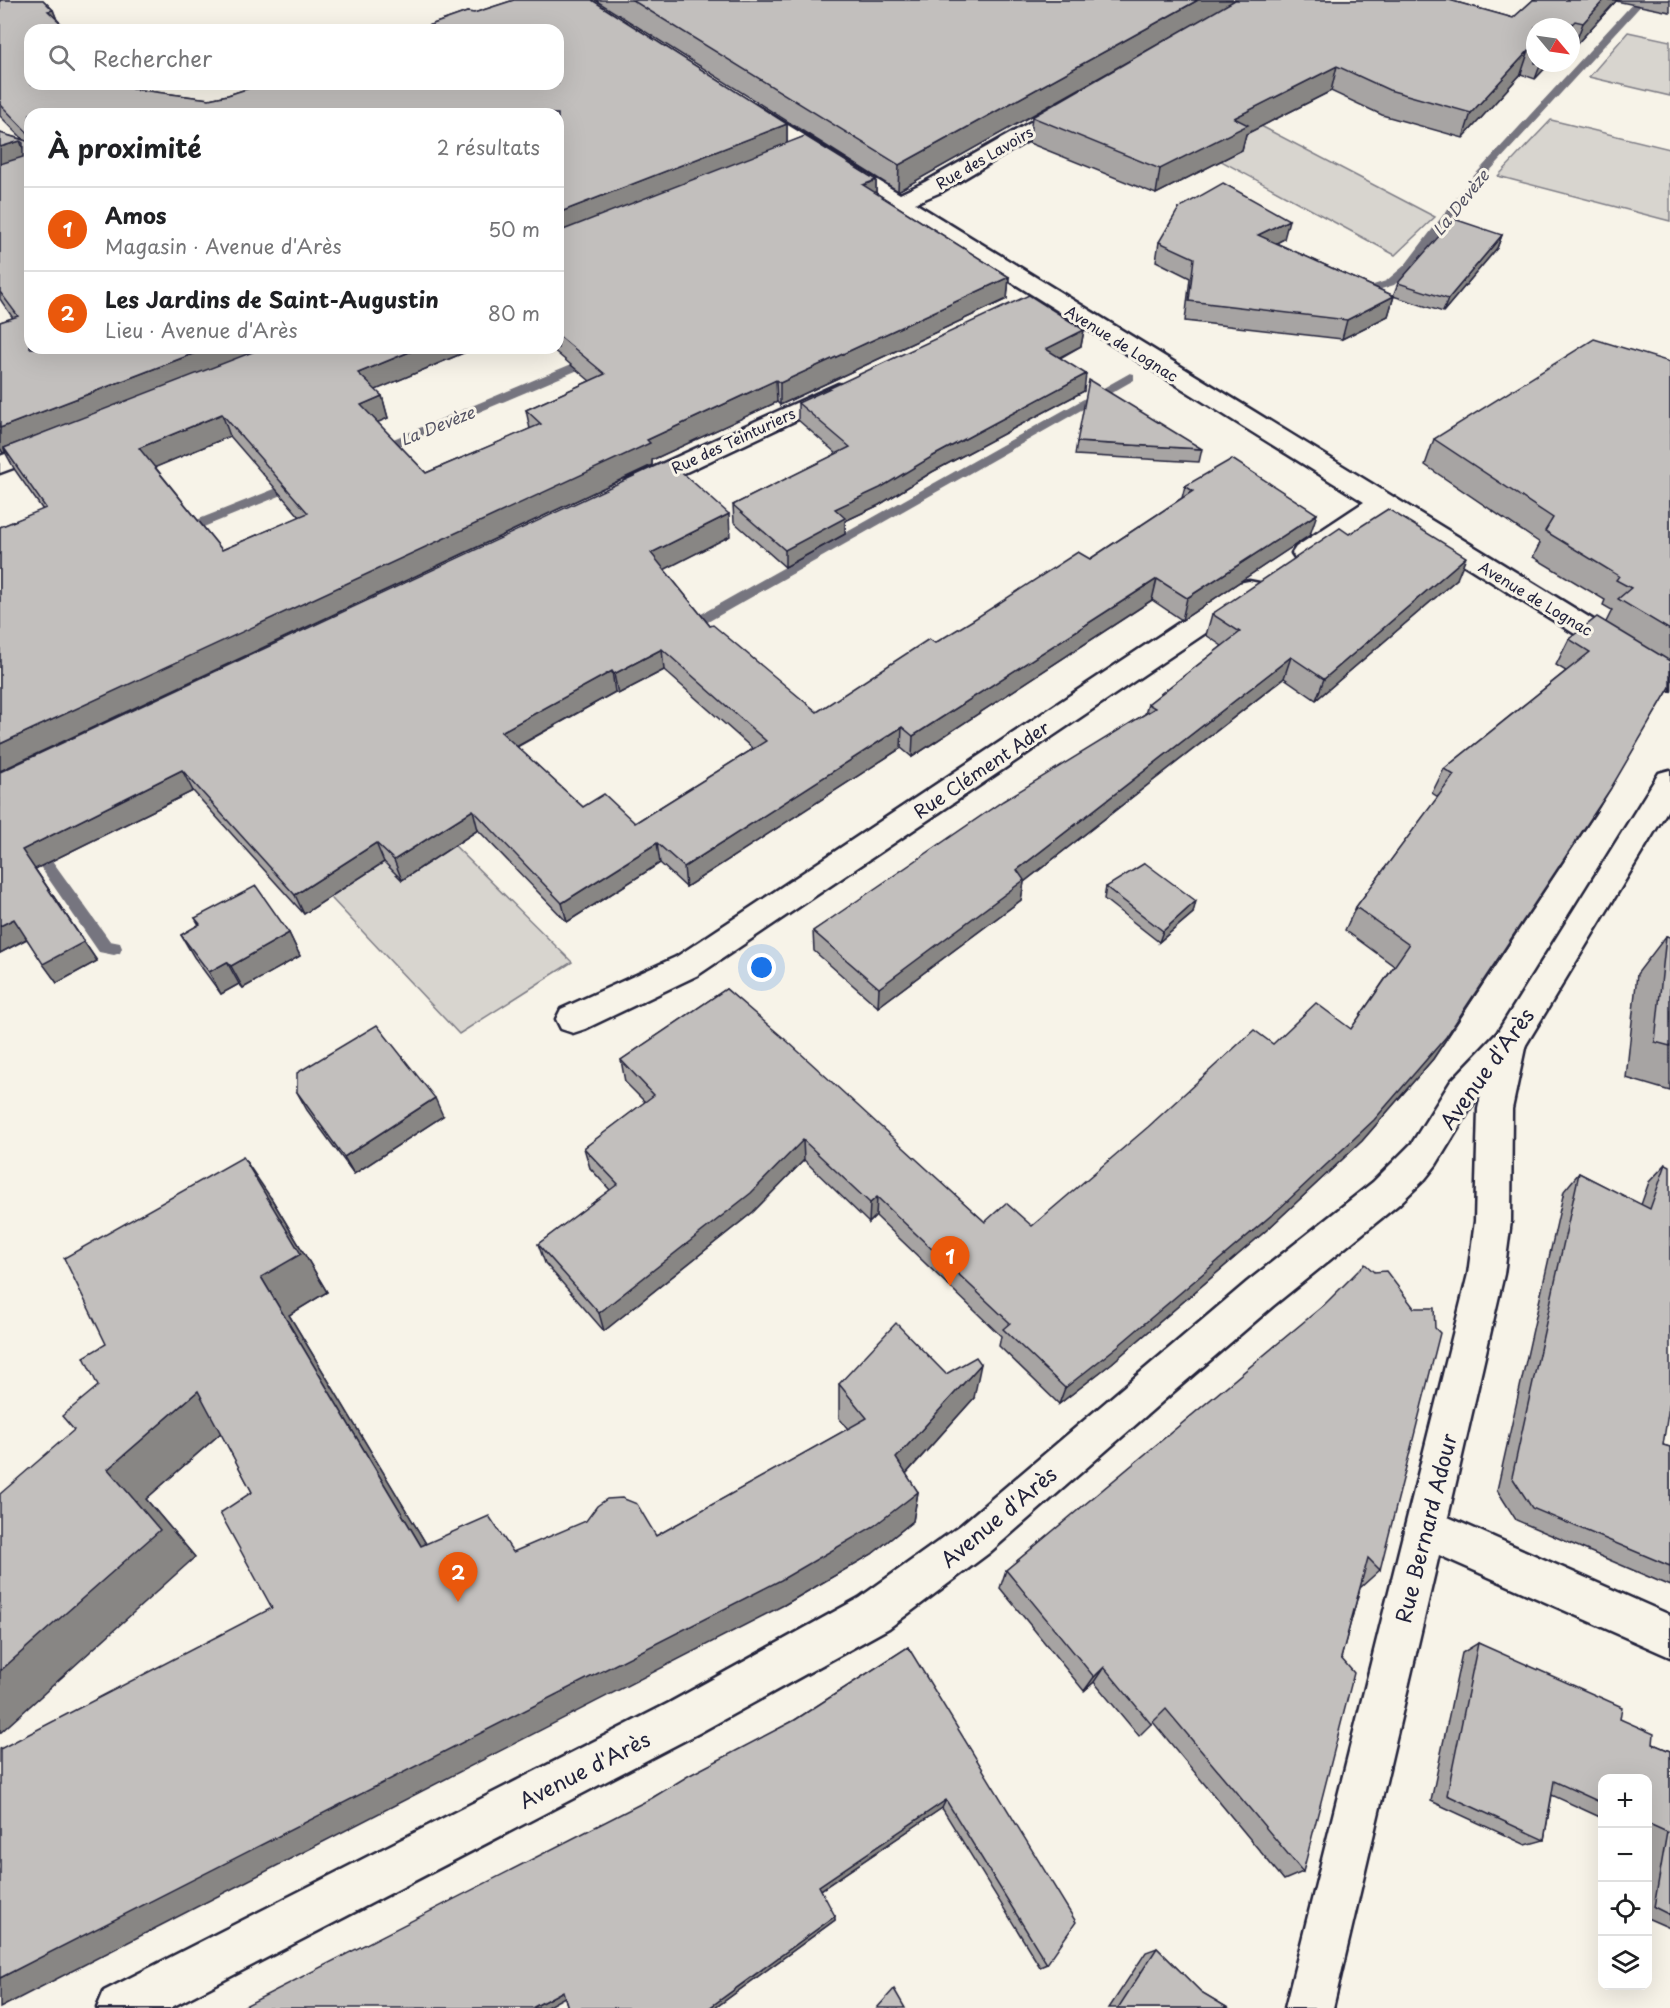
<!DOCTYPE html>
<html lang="fr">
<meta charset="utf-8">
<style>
:root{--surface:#fff;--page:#f6f6f6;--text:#202124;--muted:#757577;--line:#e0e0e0;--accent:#ea580c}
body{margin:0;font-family:"Playpen Sans",sans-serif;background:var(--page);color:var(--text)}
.controls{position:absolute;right:18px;bottom:18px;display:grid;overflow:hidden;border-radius:12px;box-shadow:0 6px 24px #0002}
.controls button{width:54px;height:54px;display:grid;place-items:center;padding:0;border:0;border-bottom:2px solid var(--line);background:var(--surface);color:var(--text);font:30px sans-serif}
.compass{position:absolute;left:1526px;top:18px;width:54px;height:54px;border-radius:50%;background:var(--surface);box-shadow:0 6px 24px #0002;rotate:119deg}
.you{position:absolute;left:762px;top:968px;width:21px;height:21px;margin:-15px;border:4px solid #fff;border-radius:50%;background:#1a73e8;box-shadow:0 0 0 9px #1a73e833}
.badge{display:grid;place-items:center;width:39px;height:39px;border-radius:50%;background:var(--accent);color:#fff;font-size:20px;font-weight:700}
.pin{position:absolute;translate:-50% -50px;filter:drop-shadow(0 2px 3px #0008)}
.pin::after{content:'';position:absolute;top:32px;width:21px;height:18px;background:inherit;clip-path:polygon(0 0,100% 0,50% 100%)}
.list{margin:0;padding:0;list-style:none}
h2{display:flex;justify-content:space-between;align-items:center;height:78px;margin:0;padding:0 24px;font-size:26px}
h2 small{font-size:20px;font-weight:400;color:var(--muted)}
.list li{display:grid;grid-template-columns:39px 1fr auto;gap:18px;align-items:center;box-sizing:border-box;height:84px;padding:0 24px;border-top:2px solid var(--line)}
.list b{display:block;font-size:22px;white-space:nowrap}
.list p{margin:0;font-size:20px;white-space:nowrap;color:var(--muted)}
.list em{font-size:20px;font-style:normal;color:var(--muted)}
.icon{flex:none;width:33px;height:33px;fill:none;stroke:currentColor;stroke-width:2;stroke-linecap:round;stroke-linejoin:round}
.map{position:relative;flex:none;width:1670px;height:2008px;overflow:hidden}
.search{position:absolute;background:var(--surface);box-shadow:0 6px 24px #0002;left:24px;top:24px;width:540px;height:66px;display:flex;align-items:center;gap:15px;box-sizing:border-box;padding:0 21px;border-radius:18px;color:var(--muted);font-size:22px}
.panel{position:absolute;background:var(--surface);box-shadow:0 6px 24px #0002;left:24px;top:108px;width:540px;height:246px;border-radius:18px}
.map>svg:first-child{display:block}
</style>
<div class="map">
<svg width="1670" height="2008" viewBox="0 0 1670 2008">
<rect width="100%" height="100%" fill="#f7f3e8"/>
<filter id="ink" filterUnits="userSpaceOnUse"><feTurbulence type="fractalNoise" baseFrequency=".0167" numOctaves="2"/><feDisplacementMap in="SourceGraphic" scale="12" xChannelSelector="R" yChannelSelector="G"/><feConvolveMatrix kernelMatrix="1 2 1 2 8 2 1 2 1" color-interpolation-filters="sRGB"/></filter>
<g filter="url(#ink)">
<g fill="#d8d5cf" stroke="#7d7c85" stroke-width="1.5">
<polygon points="1628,32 1670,41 1670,96 1589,77"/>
<polygon points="1551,120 1670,149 1670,221 1498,176"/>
<polygon points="1261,126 1435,217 1395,255 1199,149"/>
<polygon points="443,834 572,962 459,1034 301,866"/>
</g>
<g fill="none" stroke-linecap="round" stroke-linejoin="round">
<g fill="#76747f" fill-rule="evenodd">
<polygon points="1636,0 1646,0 1478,184 1413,269 1394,285 1359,296 1351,296 1351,292 1386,281 1405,265 1470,180"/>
<polygon points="593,355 599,359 597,362 380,454 372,454 370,451 372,448"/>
<polygon points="1130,373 1134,374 1134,380 690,632 685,634 678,629 680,626"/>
<polygon points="297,480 303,484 302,487 184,535 179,536 172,532 174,529"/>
<polygon points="33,839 38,841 110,941 120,943 122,948 120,953 114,955 99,952 28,849 25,845 28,841"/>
</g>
<defs>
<g id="minor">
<polygon points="1071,101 1078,103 1081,107 1078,111 941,192 915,203 1670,667 1670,690 1660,687 1383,514 1314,559 1305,562 1296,559 1292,553 1296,547 1364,502 741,113 738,109 741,105 755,105 900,194 925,182 1064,103"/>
<polygon points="838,384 847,386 850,391 847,396 644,492 635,494 626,492 622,486 626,480"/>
<polygon points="53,436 62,438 65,444 62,450 0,473 0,456"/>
<polygon points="1249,581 1259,583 1263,590 1259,597 698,975 585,1029 573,1033 561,1029 556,1019 561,1009 676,957 1239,583"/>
<polygon points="1509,1029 1521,1033 1526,1043 1512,1109 1511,1221 1504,1274 1448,1517 1670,1615 1670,1657 1439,1555 1333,2008 1285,2008 1468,1274 1475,1221 1478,1109 1492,1043 1497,1033"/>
</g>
<polygon id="secondary" points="1670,770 1670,806 1521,1053 1475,1101 1436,1165 1425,1179 1399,1204 1273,1306 1172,1393 989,1553 889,1628 699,1733 170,2008 97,2008 104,1991 669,1703 859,1598 961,1525 1247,1282 1373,1182 1412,1143 1451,1081 1497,1033 1659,773"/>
</defs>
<use href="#minor" stroke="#22223b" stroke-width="5"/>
<use href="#secondary" stroke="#22223b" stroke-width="5"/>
<use href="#minor" fill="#f7f3e8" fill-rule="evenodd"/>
<use href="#secondary" fill="#f7f3e8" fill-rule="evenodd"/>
</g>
<g fill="#a7a4a3" stroke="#22223b" stroke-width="1.5" fill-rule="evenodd">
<path d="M0,0H43L53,10L57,20L68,30H30V84H127L133,89L209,99L228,95L262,84H558V30H416L467,12L474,13L514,0H592L787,124V144L805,136L876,180V193L1009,277L1007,299L780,405L777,402L652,460V465L0,771V527L43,510L15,470L5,452L3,453L0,449V322L13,318L0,299V133L24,140L0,116ZM30,114H558V348H551L590,381L526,410L530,429L426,473L377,422L388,418L382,396L375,390L475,348H30ZM230,436L300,517L222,550L155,467Z"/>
<polygon points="595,0 1449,0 1513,18 1533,0 1670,0 1670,12 1616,1 1574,47 1571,47 1571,27 1535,27 1535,63 1550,63 1535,79 1521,74 1463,138 1382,115 1331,91 1246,134 1242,150 1156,194 1029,143 1032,117 1174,35 898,191"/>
<polygon points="1502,235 1497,248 1443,312 1393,296 1398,283"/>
<polygon points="1284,239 1276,243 1394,296 1388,316 1342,339 1185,321 1190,278 1156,261 1159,242"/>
<polygon points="1084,330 1081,346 1060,358 1084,391 932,472 879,505 845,521 845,534 785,567 734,522 733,505 837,454 798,420 798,403"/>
<polygon points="1670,362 1670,687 1596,812 1433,1059 1362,1141 1269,1228 1112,1363 1059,1404 999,1346 1001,1336 876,1216 869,1223 804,1160 753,1212 604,1331 545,1263 538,1244 610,1190 590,1168 584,1148 645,1102 625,1082 621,1060 726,989 985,1222 1032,1226 1273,1044 1351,1029 1394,966 1345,930 1356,907 1438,797 1432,793 1444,769 1566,671 1556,665 1569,639 1606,622 1612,610 1603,605 1605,600 1533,557 1540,543 1425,465 1434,439"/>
<polygon points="1077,442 1202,449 1199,462 1075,455"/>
<path d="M1185,486L1310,535L1182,620L1152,600L912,757L901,748L686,887L660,863L567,922L478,830L402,880L384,862L304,914L193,791L35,869L97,961L57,983L27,939L0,953V772L730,536L664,569L710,626L817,712L935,643L1090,559L1182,498ZM664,670L753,749L635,823L583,807L517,747L615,692L618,694Z"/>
<polygon points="1349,534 1457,579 1316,700 1284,678 1024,882 1021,900 878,1007 814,951 813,931 1145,714 1148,704 1222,646 1206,635 1212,614"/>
<polygon points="1106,887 1193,913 1159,942 1104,899"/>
<polygon points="195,918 289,933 300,956 243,988 239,984 221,994 194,957 181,935 199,925"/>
<polygon points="1666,936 1670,937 1670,1091 1626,1078 1637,974"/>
<polygon points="297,1092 443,1116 354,1174 307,1110"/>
<polygon points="1666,1164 1663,1445 1670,1447 1670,1586 1516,1520 1497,1490 1564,1191 1579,1173 1641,1205 1649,1182"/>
<polygon points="271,1198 327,1292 289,1315 426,1544 513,1552 656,1536 848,1429 839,1418 839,1384 974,1398 906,1474 918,1492 913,1521 872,1554 784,1605 272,1608 252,1492 221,1433 146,1499 195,1557 74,1430 98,1386 106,1344"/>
<polygon points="1374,1272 1380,1570 1360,1588 1341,1658 1303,1872 1284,1880 1153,1722 1139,1736 1094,1682 1084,1691 1000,1588 1006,1570"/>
<polygon points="1478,1643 1620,1719 1653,1744 1670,1751 1670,1928 1647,1918 1647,1779 1602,1779 1602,1818 1552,1795 1544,1840 1526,1845 1431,1801 1462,1653"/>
<polygon points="908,1647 1047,1964 1040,1967 942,1808 821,1890 835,1920 715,2008 568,2008 565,1998 652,1798 795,1720"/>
<polygon points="1157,1948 1201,1992 1228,2008 1109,2008 1146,1952"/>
</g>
<g fill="#888684" stroke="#22223b" stroke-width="1.5">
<polygon points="1198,0 1237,0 898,191 899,165"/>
<polygon points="1604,0 1617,0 1574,47 1583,23"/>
<polygon points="53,10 61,30 48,11"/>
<polygon points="1529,50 1521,74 1463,138 1471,113"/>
<polygon points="1541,63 1550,63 1535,79"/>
<polygon points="1337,66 1331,91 1246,134 1242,150 1156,194 1160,169 1234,118"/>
<polygon points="787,124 787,146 558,236 558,213"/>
<polygon points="20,141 29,162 0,171 0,147"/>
<polygon points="876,180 876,201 863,185"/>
<polygon points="1289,220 1284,239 1254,255 1258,235"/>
<polygon points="1502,235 1497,248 1443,312 1448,299"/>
<polygon points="1009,277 1007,299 780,405 780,383"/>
<polygon points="1394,296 1388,316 1342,339 1347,320"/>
<polygon points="1084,330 1081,346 1043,366 1046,349"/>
<polygon points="208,348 271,348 4,448 5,452 3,453 0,448 0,428"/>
<polygon points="419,348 475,348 364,395 358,373"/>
<polygon points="1086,374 1084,391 932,472 879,505 845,521 845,534 785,567 785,550 835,509 933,456"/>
<polygon points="776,380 777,402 652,460 652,465 0,771 0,744 647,440"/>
<polygon points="382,396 388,418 367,427 361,405"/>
<polygon points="222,414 230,436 149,470 139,448"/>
<polygon points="729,514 730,536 654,575 651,553"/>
<polygon points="1317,514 1310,535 1182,620 1187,598"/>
<polygon points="1466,557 1457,579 1316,700 1324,679"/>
<polygon points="1157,579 1152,600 912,757 913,736"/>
<polygon points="662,649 664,670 618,694 614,674"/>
<polygon points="1291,657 1284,678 1024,882 1021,900 878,1007 879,988 1017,870"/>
<polygon points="612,671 615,692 507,752 501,732"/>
<polygon points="902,727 901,748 686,887 684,867"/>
<polygon points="182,770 193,791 35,869 97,961 57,983 43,964 22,850"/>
<polygon points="1611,788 1596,812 1433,1059 1362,1141 1269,1228 1112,1363 1059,1404 1065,1388"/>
<polygon points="473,810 478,830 402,880 394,860"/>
<polygon points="376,843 384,862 304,914 295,895"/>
<polygon points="657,843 660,863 567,922 562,903"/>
<polygon points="1196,901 1193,913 1159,942 1163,931"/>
<polygon points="14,919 28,938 0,953 0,926"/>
<polygon points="289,933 300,956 243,988 231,966"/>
<polygon points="227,962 239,984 221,994 209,972"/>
<polygon points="435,1098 443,1116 354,1174 344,1157"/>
<polygon points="803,1140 804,1160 753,1212 604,1331 599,1313"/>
<polygon points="243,1157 271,1198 327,1292 289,1315 443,1572 421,1546 261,1277"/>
<polygon points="877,1197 876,1216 869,1223 870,1203"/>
<polygon points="981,1364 974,1398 893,1488 896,1458"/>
<polygon points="198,1391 231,1424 146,1499 195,1557 0,1733 0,1671 108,1469"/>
<polygon points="918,1492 913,1521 872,1554 784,1605 0,2008 0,1978"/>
<polygon points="1104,1667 1094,1682 1084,1691 1094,1677"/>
<polygon points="946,1800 942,1808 819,1891 819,1886"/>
<polygon points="835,1916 835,1920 715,2008 709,2008"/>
<polygon points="563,1991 572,1993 545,2008 532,2008"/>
</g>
<g fill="#c2bfbd" stroke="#22223b" stroke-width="1.5" fill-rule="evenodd">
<polygon points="0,0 43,0 53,10 48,11 68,30 30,30 30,84 127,84 133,89 209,99 228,95 262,84 558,84 558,30 416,30 467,12 474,13 514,0 592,0 787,124 558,213 558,114 30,114 30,135 0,104"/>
<polygon points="632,0 1198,0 899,165"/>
<polygon points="1235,0 1449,0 1513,18 1533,0 1604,0 1583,23 1575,21 1569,27 1535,27 1535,51 1529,50 1471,113 1389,90 1337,66 1234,118 1248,125 1160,169 1032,117"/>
<polygon points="0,133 30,142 30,348 208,348 0,428 0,322 18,316 0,292 0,164 23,157 23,143 20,141 0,147"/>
<path d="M805,136L876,180L863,185L1009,277L780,383L776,380L647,440L650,443L0,744V527L46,508L4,448L263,348H419L358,373L382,396L361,405L426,473L541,424L526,410L605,374L558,335V232ZM222,414L308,513L222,550L139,448Z"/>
<polygon points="1223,183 1289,220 1258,235 1394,296 1347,320 1189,301 1194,258 1159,242 1179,208"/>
<polygon points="1454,219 1502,235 1448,299 1398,283"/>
<polygon points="1029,295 1084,330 1046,349 1086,374 933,456 880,488 835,509 845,518 785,550 733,505 850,447 798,403"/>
<polygon points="1594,339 1670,362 1670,630 1618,599 1631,588 1616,580 1619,576 1545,531 1553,518 1434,439"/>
<polygon points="1089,380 1202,449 1077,442"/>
<path d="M1232,459L1317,514L1187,598L1157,579L913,736L902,727L684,867L657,843L562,903L473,810L394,860L376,843L295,895L182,770L22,850L84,942L43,964L14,919L0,926V772L668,460L729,514L651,553L710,626L713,625L817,712L929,639L935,643L973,620L1078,552L1090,559L1193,491L1185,486ZM662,649L766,741L635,823L604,794L583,807L501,732L612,671L614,674Z"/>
<polygon points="1388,509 1466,557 1324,679 1291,657 1017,870 1024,880 879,988 813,931 1003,801 1155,708 1148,704 1240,632 1212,614 1340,528 1349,534"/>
<polygon points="1597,617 1670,661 1670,687 1611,788 1446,1037 1374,1120 1280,1208 1118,1346 1065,1388 1003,1329 1010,1323 877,1197 870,1203 803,1140 751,1193 599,1313 538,1244 618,1184 584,1148 654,1095 621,1060 726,989 787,1041 985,1222 1006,1203 1032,1226 1148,1127 1254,1030 1273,1044 1316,1003 1351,1029 1409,945 1356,907 1454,775 1444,769 1590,652 1569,639"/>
<polygon points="1145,863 1196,901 1163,931 1106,887"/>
<polygon points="256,886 289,933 231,966 227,962 209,972 181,935 200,924 195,918"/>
<polygon points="1666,936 1670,937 1670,1046 1655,1042"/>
<polygon points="377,1025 435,1098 344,1157 297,1092 297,1073"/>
<polygon points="243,1157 301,1254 261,1277 421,1546 489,1516 513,1552 586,1521 597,1506 607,1499 622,1498 637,1504 656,1536 867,1418 839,1384 896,1323 946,1374 976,1357 981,1364 896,1458 918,1492 874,1526 781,1580 0,1978 0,1749 272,1608 220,1513 252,1492 198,1391 108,1469 160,1530 0,1671 0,1494 74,1430 62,1416 98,1386 84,1357 106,1344 64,1258"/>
<polygon points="1666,1164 1670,1166 1670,1400 1663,1445 1670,1447 1670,1566 1532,1508 1512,1477 1579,1173 1650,1209"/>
<polygon points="1365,1264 1374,1272 1386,1271 1414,1308 1434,1308 1435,1328 1440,1333 1380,1570 1368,1558 1341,1658 1354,1673 1303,1872 1166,1709 1151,1724 1104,1667 1094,1677 1006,1570 1324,1305"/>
<polygon points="1478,1643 1622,1707 1620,1719 1654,1734 1653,1744 1670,1751 1670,1915 1654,1907 1667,1832 1647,1823 1647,1779 1602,1779 1602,1803 1554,1781 1544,1840 1447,1795"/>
<polygon points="908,1647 1076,1922 1047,1964 946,1800 819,1886 835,1916 709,2008 568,2008 563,1991 532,2008 241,2008 652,1798 688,1776 795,1720"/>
<polygon points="1157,1948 1201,1992 1228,2008 1118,2008"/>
<polygon points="894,1989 905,2008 877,2008"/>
</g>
</g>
<g text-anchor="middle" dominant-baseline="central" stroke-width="6" stroke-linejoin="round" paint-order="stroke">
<g font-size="15" fill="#22223b" stroke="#f7f3e8">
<text transform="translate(984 157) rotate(-30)">Rue des Lavoirs</text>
<text transform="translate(1122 343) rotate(32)">Avenue de Lognac</text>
<text transform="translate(733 440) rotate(-25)">Rue des Teinturiers</text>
<text transform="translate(1536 598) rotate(31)">Avenue de Lognac</text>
</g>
<g font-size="16" font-style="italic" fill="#535263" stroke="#f7f3e8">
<text transform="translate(1460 202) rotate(-51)">La Devèze</text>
<text transform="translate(437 425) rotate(-22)">La Devèze</text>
</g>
<g font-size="18" fill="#22223b" stroke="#f7f3e8">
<text transform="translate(981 769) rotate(-34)">Rue Clément Ader</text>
</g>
<g font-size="21" fill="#22223b" stroke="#f7f3e8">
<text transform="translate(1486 1068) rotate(-54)">Avenue d'Arès</text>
<text transform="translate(998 1516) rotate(-40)">Avenue d'Arès</text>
<text transform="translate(1425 1528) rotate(-76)">Rue Bernard Adour</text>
<text transform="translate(584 1769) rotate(-27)">Avenue d'Arès</text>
</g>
</g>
</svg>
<div class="controls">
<button>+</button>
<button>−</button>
<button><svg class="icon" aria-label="locate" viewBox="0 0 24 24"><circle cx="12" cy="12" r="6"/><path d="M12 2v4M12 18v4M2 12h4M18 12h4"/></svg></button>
<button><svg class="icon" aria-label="layers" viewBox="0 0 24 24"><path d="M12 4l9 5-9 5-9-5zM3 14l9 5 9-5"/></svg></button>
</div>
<svg class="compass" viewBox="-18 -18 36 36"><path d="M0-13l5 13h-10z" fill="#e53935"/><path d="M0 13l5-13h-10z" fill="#757577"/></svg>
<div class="you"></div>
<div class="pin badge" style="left:950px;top:1286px">1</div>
<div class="pin badge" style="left:458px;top:1602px">2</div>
<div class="search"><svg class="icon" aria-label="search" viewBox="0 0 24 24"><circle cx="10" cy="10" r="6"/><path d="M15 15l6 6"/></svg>Rechercher</div>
<section class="panel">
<h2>À proximité<small>2 résultats</small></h2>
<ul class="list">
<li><span class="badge">1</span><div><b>Amos</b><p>Magasin · Avenue d'Arès</p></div><em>50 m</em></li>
<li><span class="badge">2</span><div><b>Les Jardins de Saint-Augustin</b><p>Lieu · Avenue d'Arès</p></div><em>80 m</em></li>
</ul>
</section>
</div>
